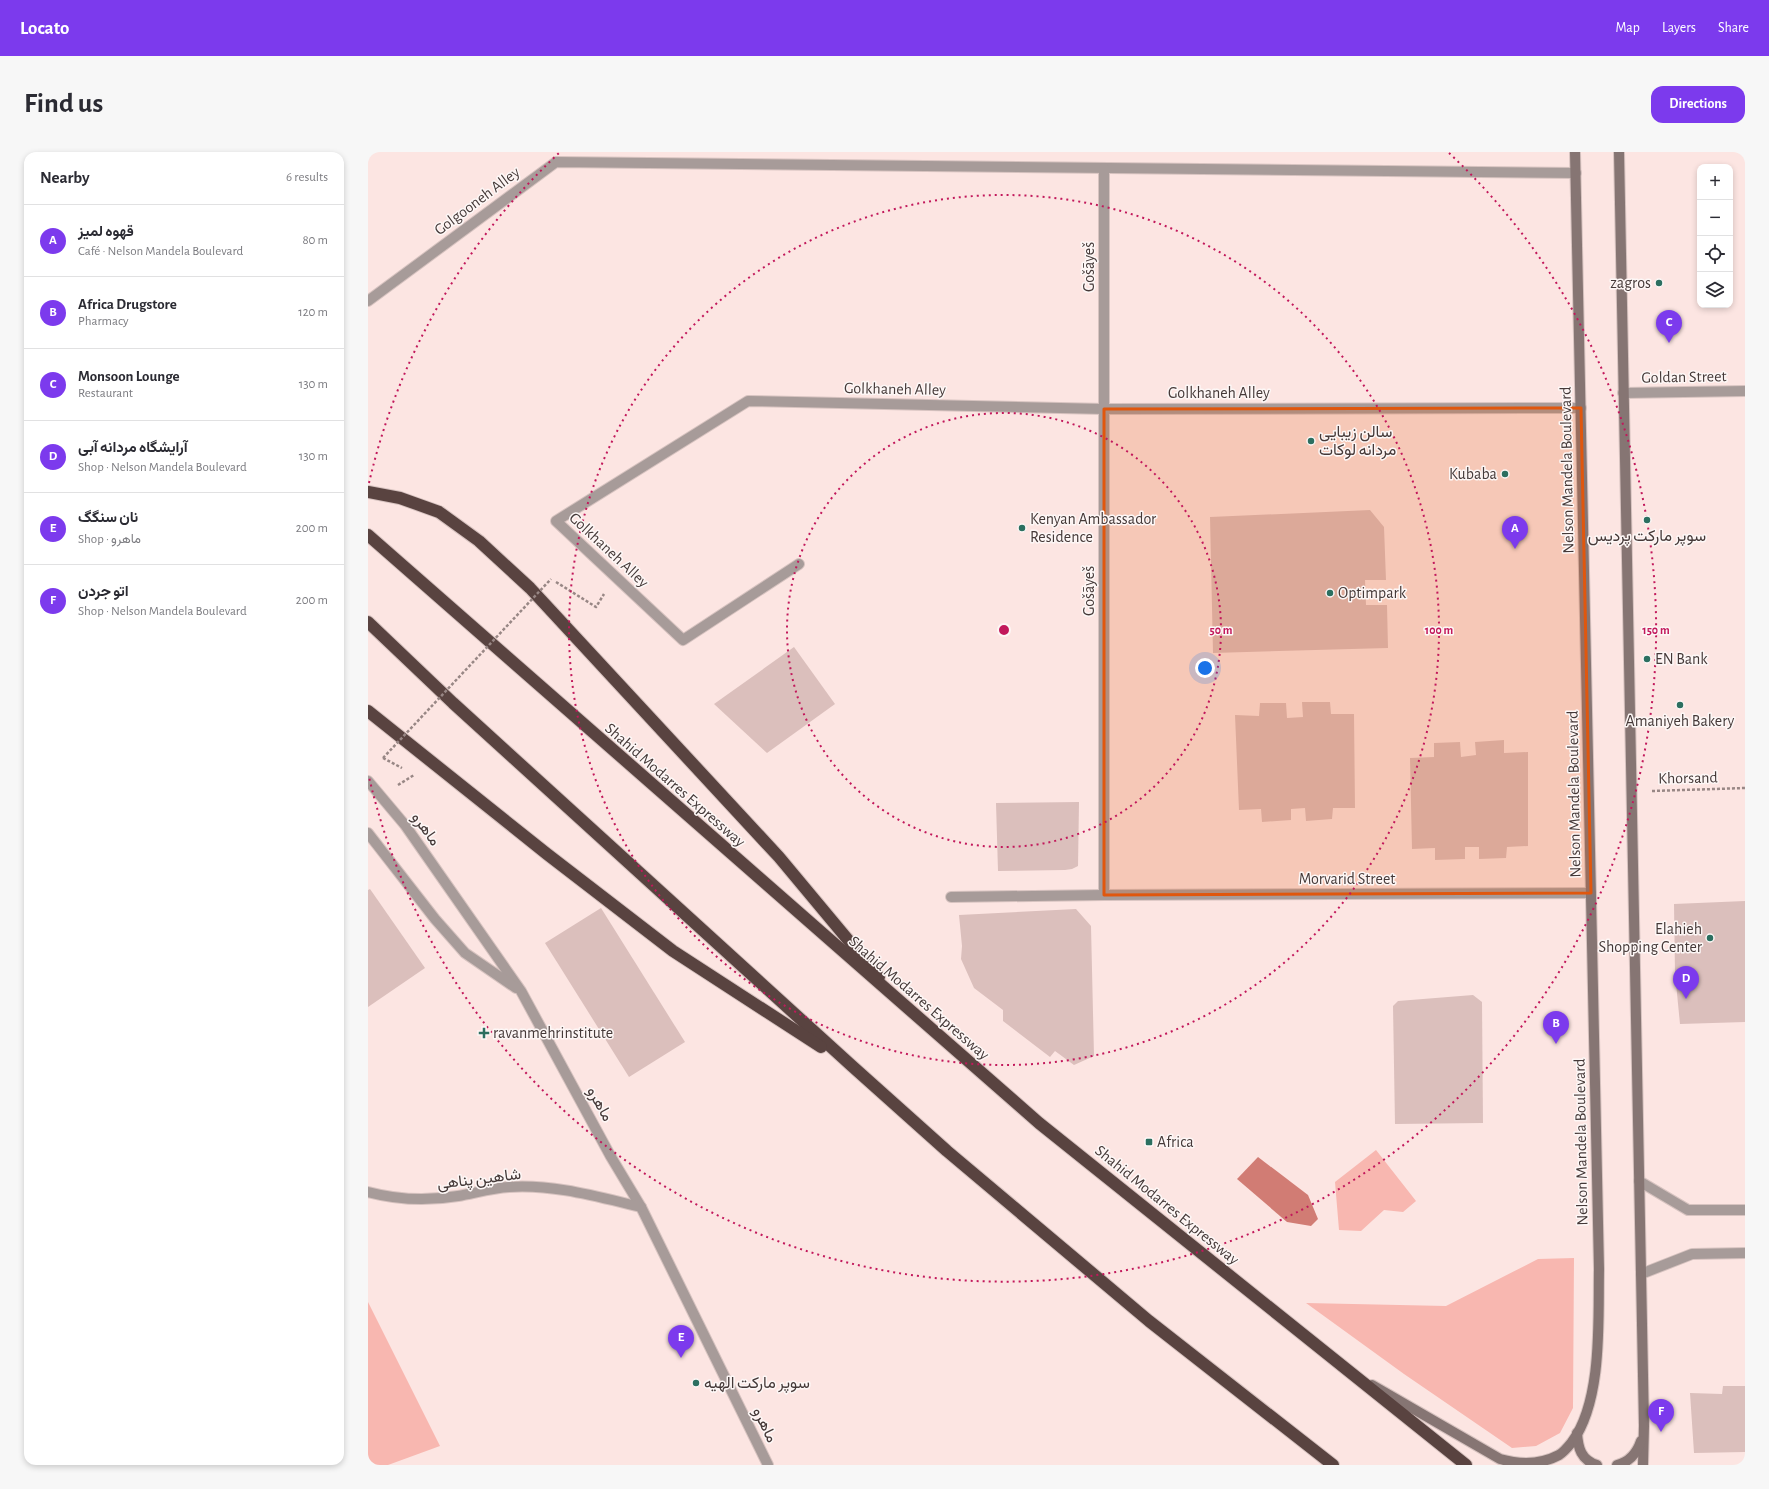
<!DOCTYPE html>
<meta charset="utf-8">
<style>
:root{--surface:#fff;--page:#f7f7f7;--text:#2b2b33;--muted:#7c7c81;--line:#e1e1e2;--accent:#7c3aed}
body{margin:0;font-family:"Alegreya Sans",Vazirmatn,sans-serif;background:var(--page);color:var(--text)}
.controls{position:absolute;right:12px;top:12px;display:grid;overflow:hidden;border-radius:8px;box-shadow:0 2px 6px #0003}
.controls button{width:36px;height:36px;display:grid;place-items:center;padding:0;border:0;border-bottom:1px solid var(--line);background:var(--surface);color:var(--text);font:20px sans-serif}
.you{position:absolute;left:837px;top:516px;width:14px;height:14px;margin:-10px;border:3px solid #fff;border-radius:50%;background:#1a73e8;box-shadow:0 0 0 6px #1a73e833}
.badge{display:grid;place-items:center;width:26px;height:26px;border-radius:50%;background:var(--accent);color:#fff;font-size:13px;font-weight:700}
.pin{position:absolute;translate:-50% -33px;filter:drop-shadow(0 1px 2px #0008)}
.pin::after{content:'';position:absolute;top:21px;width:14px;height:12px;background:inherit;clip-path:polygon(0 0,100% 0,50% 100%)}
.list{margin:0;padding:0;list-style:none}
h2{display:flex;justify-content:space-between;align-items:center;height:52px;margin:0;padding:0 16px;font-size:17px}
h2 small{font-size:13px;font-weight:400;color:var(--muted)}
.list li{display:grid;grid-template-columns:26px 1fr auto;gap:12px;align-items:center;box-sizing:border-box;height:72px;padding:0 16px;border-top:1px solid var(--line)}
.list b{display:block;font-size:15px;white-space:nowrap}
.list p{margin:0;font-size:13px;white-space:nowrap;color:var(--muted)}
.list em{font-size:13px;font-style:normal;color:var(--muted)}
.icon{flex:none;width:22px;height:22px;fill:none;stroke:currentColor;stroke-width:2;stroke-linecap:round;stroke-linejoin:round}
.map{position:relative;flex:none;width:1377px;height:1313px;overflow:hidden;border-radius:12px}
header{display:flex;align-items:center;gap:24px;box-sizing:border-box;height:56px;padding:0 20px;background:var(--accent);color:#fff}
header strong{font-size:19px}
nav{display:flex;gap:22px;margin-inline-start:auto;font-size:14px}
.intro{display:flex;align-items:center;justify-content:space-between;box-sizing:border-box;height:96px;padding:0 24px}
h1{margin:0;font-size:28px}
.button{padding:10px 18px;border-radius:12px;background:var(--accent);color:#fff;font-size:14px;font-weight:700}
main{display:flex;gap:24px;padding:0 24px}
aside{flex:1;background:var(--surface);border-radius:12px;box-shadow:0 2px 6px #0003}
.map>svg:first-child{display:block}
</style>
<header>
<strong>Locato</strong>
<nav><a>Map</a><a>Layers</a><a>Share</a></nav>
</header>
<div class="intro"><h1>Find us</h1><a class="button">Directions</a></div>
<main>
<aside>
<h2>Nearby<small>6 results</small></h2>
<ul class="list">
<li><span class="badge">A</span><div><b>قهوه لمیز</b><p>Café · Nelson Mandela Boulevard</p></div><em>80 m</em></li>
<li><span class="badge">B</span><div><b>Africa Drugstore</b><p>Pharmacy</p></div><em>120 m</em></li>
<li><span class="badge">C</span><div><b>Monsoon Lounge</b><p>Restaurant</p></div><em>130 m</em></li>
<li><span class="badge">D</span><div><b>آرایشگاه مردانه آبی</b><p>Shop · Nelson Mandela Boulevard</p></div><em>130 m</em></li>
<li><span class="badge">E</span><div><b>نان سنگگ</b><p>Shop · ماهرو</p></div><em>200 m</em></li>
<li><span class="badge">F</span><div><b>اتو جردن</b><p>Shop · Nelson Mandela Boulevard</p></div><em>200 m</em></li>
</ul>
</aside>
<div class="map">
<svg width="1377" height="1313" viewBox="0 0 1377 1313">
<rect width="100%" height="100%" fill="#fce5e2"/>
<g fill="#f8b7b0">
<polygon points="1008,998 1048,1049 1035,1060 1016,1058 993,1079 971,1078 967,1030"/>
<polygon points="1206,1106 1205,1256 1192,1281 1168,1294 1144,1296 1036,1222 938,1151 1078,1154 1170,1107"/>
<polygon points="0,1150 72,1294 20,1313 0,1313"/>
</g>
<polygon fill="#d17c74" points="890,1005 940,1043 950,1067 943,1074 919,1070 869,1027"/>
<g fill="#dbbfbc">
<polygon points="1002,358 1016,375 1018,428 997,428 998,453 1019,453 1020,496 845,501 842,365"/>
<polygon points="426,495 467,552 399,601 346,552"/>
<polygon points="934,550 962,550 963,562 986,562 987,656 965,656 964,667 938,669 937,656 923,657 923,668 894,670 893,657 871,658 867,563 891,564 892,551 918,551 919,566 935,565"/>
<polygon points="1136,588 1136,601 1160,600 1160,694 1139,695 1138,706 1111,707 1111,695 1097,695 1097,707 1067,708 1067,696 1044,697 1042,606 1066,605 1066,591 1092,590 1093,605 1108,603 1107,590"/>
<polygon points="711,650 710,714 704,717 697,718 630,719 628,651"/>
<polygon points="2,737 57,816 0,855 0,738"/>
<polygon points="1377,749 1377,870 1312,872 1307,821 1306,752"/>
<polygon points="233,756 317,890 261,925 177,791"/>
<polygon points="708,757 723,774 726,904 706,913 687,899 682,905 635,869 635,858 606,836 593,807 594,794 591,763"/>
<polygon points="1105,843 1114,850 1115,971 1027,972 1025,854 1030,849"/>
<polygon points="1355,1234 1377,1234 1377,1300 1326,1301 1322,1241 1354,1242"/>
</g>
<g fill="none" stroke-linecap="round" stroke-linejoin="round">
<defs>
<g id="street">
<polyline points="0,149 188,10 1208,21"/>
<polyline points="1255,241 1377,239"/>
<polyline points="431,412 315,488 188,369 380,249 736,257 1213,256"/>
<polyline points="0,629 37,673 153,839 243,1005 273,1055 400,1313"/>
<polyline points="0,681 67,767 97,801 148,836"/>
<polyline points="736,743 736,16"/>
<polyline points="583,745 736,743 1223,741"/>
<polyline points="1271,1029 1320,1058 1377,1058"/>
<path d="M0,1040C30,1048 60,1049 90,1044C107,1041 124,1036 141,1035C186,1032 230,1045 273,1055"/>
<polyline points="1273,1122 1324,1102 1377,1101"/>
</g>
<g id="secondary">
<polyline points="1251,0 1276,1274 1275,1313"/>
<path d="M1004,1233L1132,1307C1153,1313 1172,1313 1191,1303C1196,1300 1200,1295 1204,1290C1235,1248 1230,1167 1231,1117L1207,0"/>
<path d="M1209,1281C1210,1296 1213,1308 1229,1313"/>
<path d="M1249,1313C1261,1310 1269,1301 1273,1289"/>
</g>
<g id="highway">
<polyline points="0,340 32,346 71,360 111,389 162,436 411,705 511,825"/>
<polyline points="0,383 671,971 1098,1313"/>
<polyline points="0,470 85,551 484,914 579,999 781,1169 965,1313"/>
<polyline points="0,559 179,702 305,799 453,895"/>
</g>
</defs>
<use href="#street" stroke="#d7c3c0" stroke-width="12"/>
<use href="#secondary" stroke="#d7c3c0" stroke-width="12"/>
<use href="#highway" stroke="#d7c3c0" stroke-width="14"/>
<g stroke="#988785" stroke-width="2.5" stroke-dasharray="3 2" stroke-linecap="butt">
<polyline points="188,430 228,455 236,442"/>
<polyline points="15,606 34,616"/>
<polyline points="30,633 46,623"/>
<polyline points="1284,639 1377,636"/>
</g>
<use href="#street" stroke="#a79b99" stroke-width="10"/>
<use href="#secondary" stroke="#867573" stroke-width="10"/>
<use href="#highway" stroke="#594340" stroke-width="12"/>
<polyline stroke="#988785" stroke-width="2.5" stroke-dasharray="3 2" stroke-linecap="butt" points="15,606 183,427"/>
</g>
<path fill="#e0570e" fill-opacity="0.2" stroke="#e0570e" stroke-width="3" stroke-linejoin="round" d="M1213,256L1223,741L736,743V257Z"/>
<g fill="none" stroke="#c2185b" stroke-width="2" stroke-dasharray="2 4">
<circle cx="636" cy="478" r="217"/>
<circle cx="636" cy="478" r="435"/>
<path d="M1 331A652 652 0 0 1 191 1M1081 1A652 652 0 1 1 1 625"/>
</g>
<g fill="#2c6f60" stroke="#fdf7f6" stroke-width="1.5">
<circle cx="1291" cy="131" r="4"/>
<circle cx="943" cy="289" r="4"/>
<circle cx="1137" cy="322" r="4"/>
<circle cx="1279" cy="368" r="4"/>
<circle cx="654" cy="376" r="4"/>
<circle cx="962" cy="441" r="4"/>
<circle cx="1279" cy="507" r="4"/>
<circle cx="1312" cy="553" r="4"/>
<circle cx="1342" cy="786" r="4"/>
<path d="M114 875h4v4h4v4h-4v4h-4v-4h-4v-4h4z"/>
<rect x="777" y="986" width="8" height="8" rx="2"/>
<circle cx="328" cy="1231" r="4"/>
</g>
<g text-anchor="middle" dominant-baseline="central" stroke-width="3" stroke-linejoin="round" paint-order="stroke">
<g font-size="16" fill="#453938" stroke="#fdf7f6">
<text transform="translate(109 49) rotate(-37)">Golgooneh Alley</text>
<text transform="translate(721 115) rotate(-90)">Gošāyeš</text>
<text transform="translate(1316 225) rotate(-1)">Goldan Street</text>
<text transform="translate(527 237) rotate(1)">Golkhaneh Alley</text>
<text x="851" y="241">Golkhaneh Alley</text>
<text transform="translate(1199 318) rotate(-91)">Nelson Mandela Boulevard</text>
<text transform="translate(241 398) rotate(43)">Golkhaneh Alley</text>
<text transform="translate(721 439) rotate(-90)">Gošāyeš</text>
<text transform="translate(1320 626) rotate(-1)">Khorsand</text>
<text transform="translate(307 633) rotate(41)">Shahid Modarres Expressway</text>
<text transform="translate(1206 642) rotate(-91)">Nelson Mandela Boulevard</text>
<text transform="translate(58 677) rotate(54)">ماهرو</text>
<text x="979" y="727">Morvarid Street</text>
<text transform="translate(551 846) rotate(41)">Shahid Modarres Expressway</text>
<text transform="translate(232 952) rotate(61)">ماهرو</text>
<text transform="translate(1213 990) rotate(-91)">Nelson Mandela Boulevard</text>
<text transform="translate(111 1027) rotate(-7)">شاهین پناهی</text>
<text transform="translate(799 1053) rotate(39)">Shahid Modarres Expressway</text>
<text transform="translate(397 1273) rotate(64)">ماهرو</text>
</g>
<g font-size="16" fill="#453938" stroke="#fdf7f6" text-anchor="start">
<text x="1283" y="131" text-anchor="end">zagros</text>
<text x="951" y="280">سالن زیبایی<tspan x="951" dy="18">مردانه لوکات</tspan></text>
<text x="1129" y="322" text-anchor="end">Kubaba</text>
<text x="662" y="367">Kenyan Ambassador<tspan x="662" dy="18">Residence</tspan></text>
<text x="1279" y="384" text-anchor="middle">سوپر مارکت پردیس</text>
<text x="970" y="441">Optimpark</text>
<text x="1287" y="507">EN Bank</text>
<text x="1312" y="569" text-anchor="middle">Amaniyeh Bakery</text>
<text x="1334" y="777" text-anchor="end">Elahieh<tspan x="1334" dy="18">Shopping Center</tspan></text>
<text x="125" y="881">ravanmehrinstitute</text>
<text x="789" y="990">Africa</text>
<text x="336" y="1231">سوپر ماركت الهيه</text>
</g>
</g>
<circle cx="636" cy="478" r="6" fill="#c2185b" stroke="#fdf7f6" stroke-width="2"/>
<g font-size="12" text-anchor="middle" font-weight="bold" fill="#c2185b" stroke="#fdf7f6" stroke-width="3" stroke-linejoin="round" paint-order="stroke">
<text x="853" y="482">50 m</text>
<text x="1071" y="482">100 m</text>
<text x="1288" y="482">150 m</text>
</g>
</svg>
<div class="controls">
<button>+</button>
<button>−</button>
<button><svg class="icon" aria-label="locate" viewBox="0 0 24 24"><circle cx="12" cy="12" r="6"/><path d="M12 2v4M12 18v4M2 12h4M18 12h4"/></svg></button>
<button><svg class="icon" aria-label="layers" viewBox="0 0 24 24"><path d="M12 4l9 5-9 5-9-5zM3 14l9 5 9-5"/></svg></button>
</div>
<div class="you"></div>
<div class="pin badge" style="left:1147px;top:397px">A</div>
<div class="pin badge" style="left:1188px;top:892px">B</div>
<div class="pin badge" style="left:1301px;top:191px">C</div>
<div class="pin badge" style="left:1318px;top:847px">D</div>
<div class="pin badge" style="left:313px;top:1206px">E</div>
<div class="pin badge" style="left:1293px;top:1280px">F</div>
</div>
</main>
